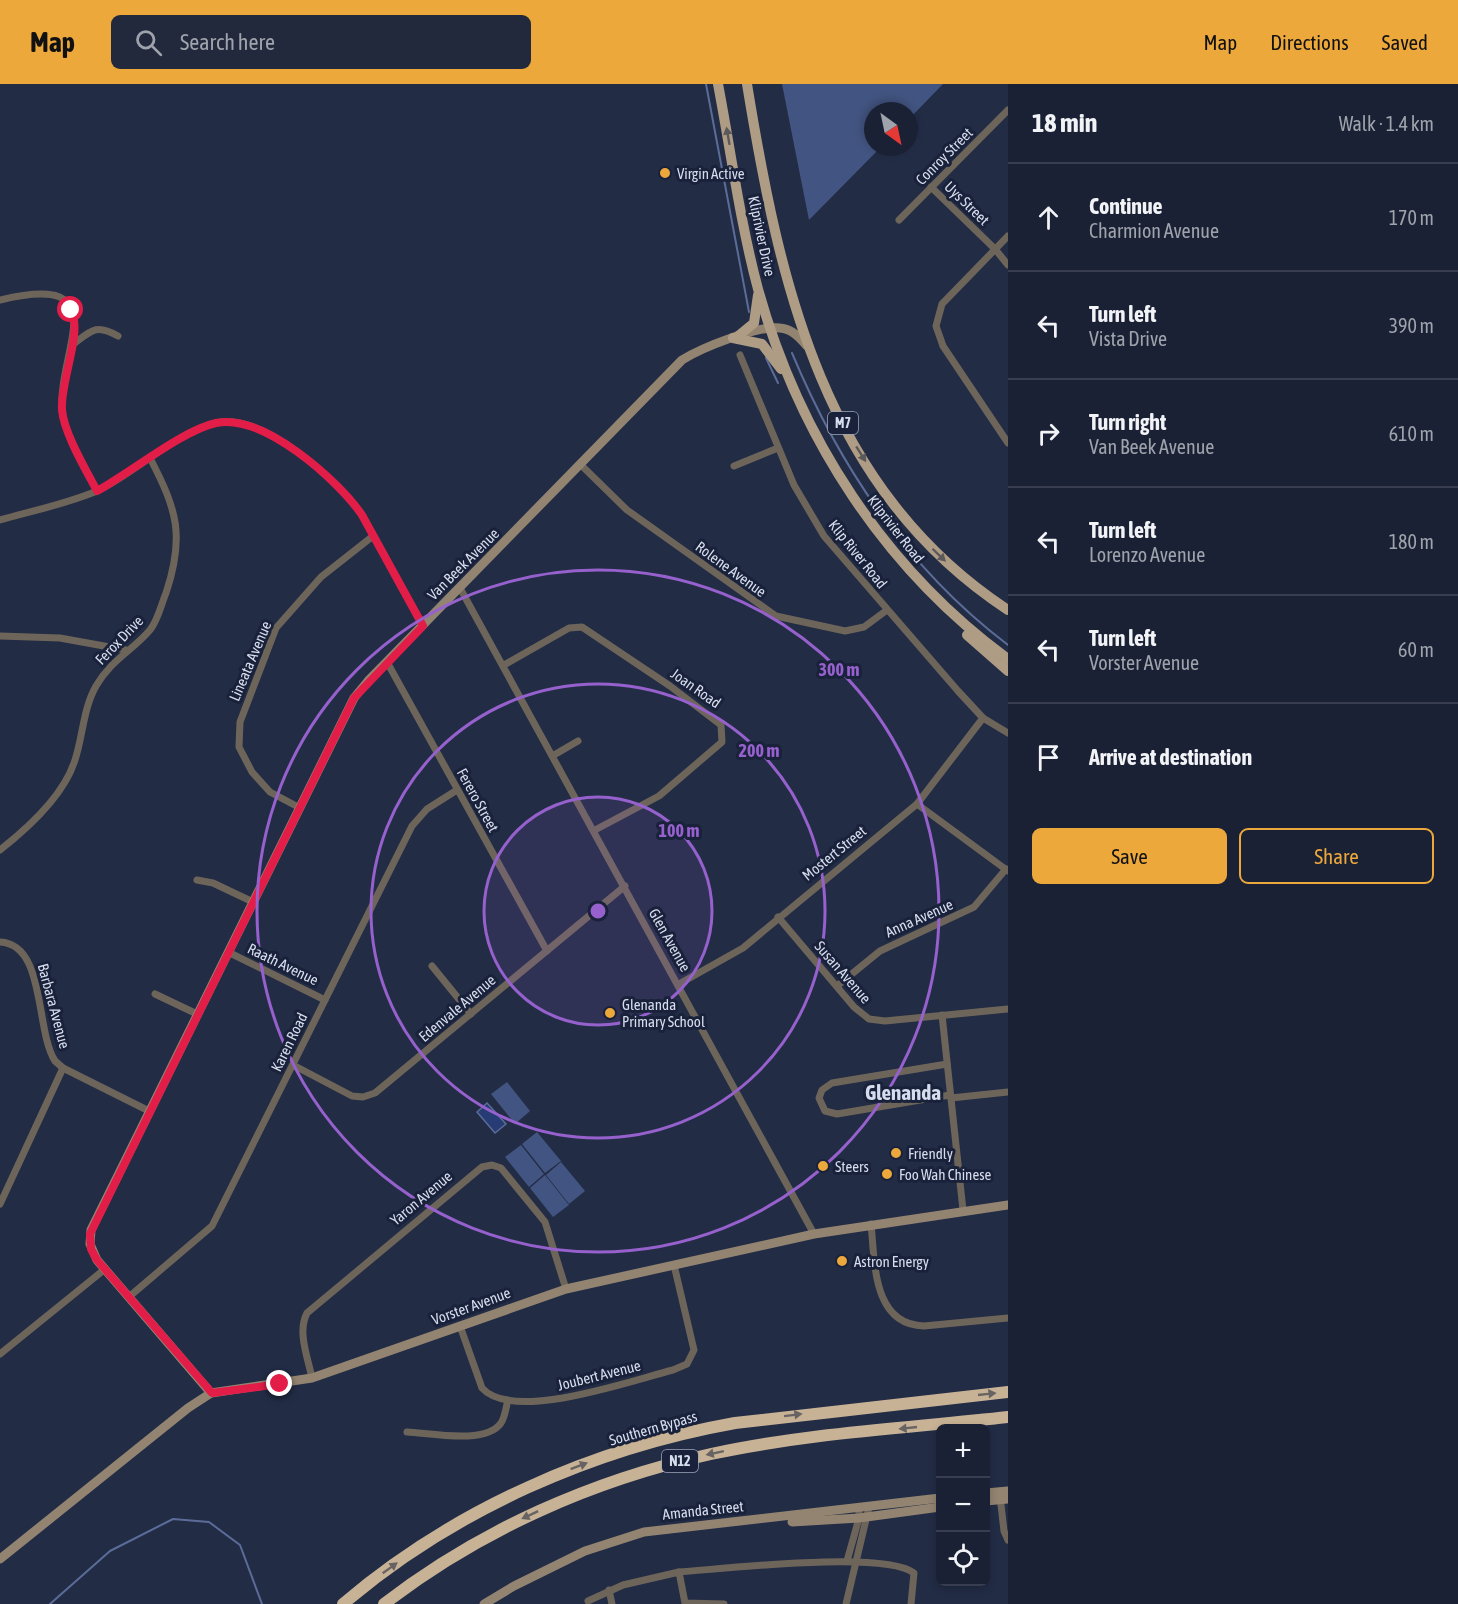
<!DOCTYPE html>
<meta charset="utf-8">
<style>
:root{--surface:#1a2134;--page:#23293c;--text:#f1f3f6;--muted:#9fa3ac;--line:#383e4f;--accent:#eda83c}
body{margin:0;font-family:"Asap Condensed",sans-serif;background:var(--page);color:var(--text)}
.controls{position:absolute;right:18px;bottom:18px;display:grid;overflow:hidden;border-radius:9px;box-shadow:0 3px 9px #0003}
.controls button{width:54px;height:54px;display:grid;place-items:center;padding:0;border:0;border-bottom:2px solid var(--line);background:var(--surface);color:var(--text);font:30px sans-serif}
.compass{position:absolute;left:864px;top:18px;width:54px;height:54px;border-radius:50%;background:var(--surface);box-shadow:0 3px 9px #0003;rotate:147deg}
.stop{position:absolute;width:18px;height:18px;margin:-14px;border:4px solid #e11d48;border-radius:50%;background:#fff}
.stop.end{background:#e11d48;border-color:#fff;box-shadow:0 2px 6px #0008}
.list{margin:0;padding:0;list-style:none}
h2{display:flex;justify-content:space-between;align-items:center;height:78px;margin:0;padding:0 24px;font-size:26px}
h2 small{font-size:20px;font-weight:400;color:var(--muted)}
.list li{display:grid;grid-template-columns:39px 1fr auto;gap:18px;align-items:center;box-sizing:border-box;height:108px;padding:0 24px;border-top:2px solid var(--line)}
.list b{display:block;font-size:22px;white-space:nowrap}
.list p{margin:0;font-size:20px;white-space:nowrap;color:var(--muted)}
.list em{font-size:20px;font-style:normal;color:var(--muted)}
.actions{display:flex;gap:12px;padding:18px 24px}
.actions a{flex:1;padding:14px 0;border:2px solid var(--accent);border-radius:9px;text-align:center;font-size:21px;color:var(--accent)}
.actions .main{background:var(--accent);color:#111}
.icon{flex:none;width:33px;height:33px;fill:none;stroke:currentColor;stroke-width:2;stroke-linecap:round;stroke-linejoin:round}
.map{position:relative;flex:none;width:1008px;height:1520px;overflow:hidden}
header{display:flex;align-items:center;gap:36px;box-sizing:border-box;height:84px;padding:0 30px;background:var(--accent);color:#111}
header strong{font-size:28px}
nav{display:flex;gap:33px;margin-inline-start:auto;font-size:21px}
.search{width:420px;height:54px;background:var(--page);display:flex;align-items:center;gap:15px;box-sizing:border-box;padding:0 21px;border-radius:9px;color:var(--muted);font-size:22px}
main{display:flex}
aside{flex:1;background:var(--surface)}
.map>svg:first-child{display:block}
</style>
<header>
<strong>Map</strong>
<div class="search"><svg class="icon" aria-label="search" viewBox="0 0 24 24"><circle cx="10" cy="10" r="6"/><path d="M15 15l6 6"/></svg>Search here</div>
<nav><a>Map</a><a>Directions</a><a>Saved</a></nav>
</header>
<main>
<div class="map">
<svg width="1008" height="1520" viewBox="0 0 1008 1520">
<rect width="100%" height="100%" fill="#222c45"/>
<g fill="#425481">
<polygon points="782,0 943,0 909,35 909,27 873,27 873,63 881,63 809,136"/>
<polygon points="507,998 530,1027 515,1040 491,1010"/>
<polygon points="537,1048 561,1077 545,1089 522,1060"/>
<polygon points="521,1061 544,1090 529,1103 505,1073"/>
<polygon points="561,1078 585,1107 569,1120 546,1091"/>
<polygon points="545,1091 569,1121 553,1133 530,1104"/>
</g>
<polygon fill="#273c75" stroke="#5c6c99" stroke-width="1.5" points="487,1019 506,1040 495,1049 477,1028"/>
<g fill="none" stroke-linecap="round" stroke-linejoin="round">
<g stroke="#5c6c99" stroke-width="2">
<polyline points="706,0 749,228"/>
<path d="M792,269C840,384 909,486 1008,561"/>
<polyline points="766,274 778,299"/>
<polyline points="50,1520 110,1467 173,1435 209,1438 240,1461 262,1520"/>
</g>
<g stroke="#6e655a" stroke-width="7">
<polyline points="931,103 995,165 1008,181"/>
<polyline points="899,136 1008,26"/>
<polyline points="1008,152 942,220 936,242 943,262 1008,359"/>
<path d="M0,216C118,188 58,264 62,326C64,349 86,386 97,407"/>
<path d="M71,262C91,247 95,239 118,252"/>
<polyline points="740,271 794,401 824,452 958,607 983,634 1008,649"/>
<polyline points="581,381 627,426 776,532 845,547 864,543 887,526"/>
<polyline points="734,382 778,364"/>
<path d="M0,436C32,427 66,420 97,407C134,390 176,348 216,339C263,328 337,396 362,431L423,542"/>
<polyline points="460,504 814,1150"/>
<polyline points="0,552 60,554 126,566"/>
<polyline points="387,578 547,867"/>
<polyline points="504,581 569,544 582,543 670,602 721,641 722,658 659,712 595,746"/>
<polyline points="554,671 578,657"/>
<polyline points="917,720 1008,787"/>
<polyline points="300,724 270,708 252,688 239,663 240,638 276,544 321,493 373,452"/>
<path d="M0,766C28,744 64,712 75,676C83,652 83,625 96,602C111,576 132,567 150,546C158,536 161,521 166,509C185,452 177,426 150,374"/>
<polyline points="197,796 213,799 253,818"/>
<polyline points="778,833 854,923 869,935 885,937 1008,925"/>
<path d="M0,858C46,860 35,946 55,977L63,984L149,1027"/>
<polyline points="228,868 325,916"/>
<polyline points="432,882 471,930"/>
<polyline points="679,900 743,864 917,720 983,634"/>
<polyline points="837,902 880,867 974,823 1006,785"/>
<polyline points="155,910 197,930"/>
<polyline points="942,931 963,1126"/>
<polyline points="947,980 832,999 822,1006 819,1014 825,1027 837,1030 950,1011"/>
<polyline points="293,981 352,1012 363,1013 375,1009 625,802"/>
<polyline points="951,1014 1008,1008"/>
<polyline points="0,1120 63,984"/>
<path d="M871,1140C875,1177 872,1241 924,1242L1008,1234"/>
<polyline points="130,1212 212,1142 412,742 427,725 457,706"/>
<path d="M460,1242L482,1304C513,1339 632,1296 673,1286L687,1280L694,1266L674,1181"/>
<polyline points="0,1270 105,1185"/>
<path d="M312,1294C308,1274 297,1248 307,1229L482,1083L492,1081L501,1084L545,1138L566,1205"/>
<path d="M407,1348C430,1349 486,1361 501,1339C505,1333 506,1323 508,1316"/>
<polyline points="1000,1412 1004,1447 1008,1456"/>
<polyline points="847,1477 859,1434 859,1424"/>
<path d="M679,1488C723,1485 884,1466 914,1489L911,1520"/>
<polyline points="609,1506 612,1520"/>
<polyline points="588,1517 623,1501 679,1488 685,1519 724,1520"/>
<polyline points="846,1520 869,1423"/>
</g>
<g stroke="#938472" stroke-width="9">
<path d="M211,1309L97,1176L90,1160L91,1146L354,614L368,597L682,276C701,264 758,241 780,244C792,245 799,253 807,262"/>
<polyline points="986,1409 1008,1407"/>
<polyline points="986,1417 1008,1415"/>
<polyline points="792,1438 859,1434 940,1423"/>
<polyline points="0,1475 188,1324 211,1309 312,1294 566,1205 814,1150 1008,1121"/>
<polyline points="484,1520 514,1502 585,1467 644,1448 940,1414"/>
</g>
<g stroke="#af9c84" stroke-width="10">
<path d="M718,0C731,68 740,138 758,205C799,353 885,485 1008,575"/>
<path d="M747,0C780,202 824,405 1008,526"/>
<polyline points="737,253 754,239 758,211"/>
<polyline points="733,254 762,260 781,285"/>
<polyline points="967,551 1008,587"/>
</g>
<g stroke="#c8b295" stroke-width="12">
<path d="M343,1520C453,1426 594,1364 735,1339L1008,1308"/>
<path d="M384,1520C480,1446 593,1396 711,1370C808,1349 909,1344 1008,1333"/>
</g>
</g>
<defs><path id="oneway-solid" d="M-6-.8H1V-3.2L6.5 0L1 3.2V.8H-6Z" transform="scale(1.5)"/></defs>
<g fill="#5c595b">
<use href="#oneway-solid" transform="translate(728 52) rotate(-100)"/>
<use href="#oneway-solid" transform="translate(861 370) rotate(58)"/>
<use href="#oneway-solid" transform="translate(939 471) rotate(44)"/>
</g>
<g fill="#686363">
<use href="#oneway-solid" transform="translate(987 1310) rotate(-6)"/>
<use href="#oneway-solid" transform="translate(793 1331) rotate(-7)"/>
<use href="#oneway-solid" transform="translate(908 1344) rotate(174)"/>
<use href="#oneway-solid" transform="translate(715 1369) rotate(168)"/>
<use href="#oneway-solid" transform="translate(579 1382) rotate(-21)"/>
<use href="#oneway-solid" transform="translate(530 1431) rotate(155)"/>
<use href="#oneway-solid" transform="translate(390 1484) rotate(-36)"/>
</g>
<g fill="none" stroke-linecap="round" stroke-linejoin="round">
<path stroke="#e11d48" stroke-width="8" d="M71,226C83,249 60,297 62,326C64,349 86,386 97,407C130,389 183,346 216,339C263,329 338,396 362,431L423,542L354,614L90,1150L91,1165L97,1176L212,1309L280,1300"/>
</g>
<circle cx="598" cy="827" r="114" fill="#9661cd" fill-opacity=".12"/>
<g fill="none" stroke="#9661cd" stroke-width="3">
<circle cx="598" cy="827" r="114"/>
<circle cx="598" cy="827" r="227"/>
<circle cx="598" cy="827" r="341"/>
</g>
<g fill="#eda83c" stroke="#19223a" stroke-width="2">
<circle cx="665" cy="89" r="6"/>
<circle cx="610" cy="929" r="6"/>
<circle cx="896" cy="1069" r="6"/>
<circle cx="823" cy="1082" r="6"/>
<circle cx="887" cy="1090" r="6"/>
<circle cx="842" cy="1177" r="6"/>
</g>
<g text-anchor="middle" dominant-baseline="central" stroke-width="6" stroke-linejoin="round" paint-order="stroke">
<g fill="#19223a" stroke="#9da5b8" stroke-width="1.5">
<rect x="828" y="328" width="30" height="22" rx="4.5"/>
<rect x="662" y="1366" width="36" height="22" rx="4.5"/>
</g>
<g font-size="14" font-weight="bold" fill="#d6ddee">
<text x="843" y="339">M7</text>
<text x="680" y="1377">N12</text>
</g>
<g font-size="15" fill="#d6ddee" stroke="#19223a">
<text transform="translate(944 72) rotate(-45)">Conroy Street</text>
<text transform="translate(967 119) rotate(44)">Uys Street</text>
<text transform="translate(762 152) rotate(78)">Kliprivier Drive</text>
<text transform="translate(896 445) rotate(52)">Kliprivier Road</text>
<text transform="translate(858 470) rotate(51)">Klip River Road</text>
<text transform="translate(463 480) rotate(-45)">Van Beek Avenue</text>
<text transform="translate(731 485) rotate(36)">Rolene Avenue</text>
<text transform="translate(119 556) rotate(-46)">Ferox Drive</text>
<text transform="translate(250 577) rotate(-67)">Lineata Avenue</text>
<text transform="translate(696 604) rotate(35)">Joan Road</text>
<text transform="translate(478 716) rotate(61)">Ferero Street</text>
<text transform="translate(834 769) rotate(-39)">Mostert Street</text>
<text transform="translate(919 834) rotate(-24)">Anna Avenue</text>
<text transform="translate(670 856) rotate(61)">Glen Avenue</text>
<text transform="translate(283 880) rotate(26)">Raath Avenue</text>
<text transform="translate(843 888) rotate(49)">Susan Avenue</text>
<text transform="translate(54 922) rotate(75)">Barbara Avenue</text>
<text transform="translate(457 924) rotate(-40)">Edenvale Avenue</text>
<text transform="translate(289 958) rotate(-64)">Karen Road</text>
<text transform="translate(421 1114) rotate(-40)">Yaron Avenue</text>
<text transform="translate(471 1222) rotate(-20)">Vorster Avenue</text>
<text transform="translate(599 1291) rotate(-14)">Joubert Avenue</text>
<text transform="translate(653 1344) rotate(-16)">Southern Bypass</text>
<text transform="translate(703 1426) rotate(-6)">Amanda Street</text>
</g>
<g font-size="15" fill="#d6ddee" stroke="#19223a" text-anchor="start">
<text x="677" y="89">Virgin Active</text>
<text x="622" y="920">Glenanda<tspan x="622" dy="17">Primary School</tspan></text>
<text x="908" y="1069">Friendly</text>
<text x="835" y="1082">Steers</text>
<text x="899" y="1090">Foo Wah Chinese</text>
<text x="854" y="1177">Astron Energy</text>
</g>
<g font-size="21" font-weight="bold" fill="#d6ddee" stroke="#19223a">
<text x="903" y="1008">Glenanda</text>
</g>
</g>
<circle cx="598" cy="827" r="9" fill="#9661cd" stroke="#19223a" stroke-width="3"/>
<g font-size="18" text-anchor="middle" font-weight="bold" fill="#9661cd" stroke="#19223a" stroke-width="6" stroke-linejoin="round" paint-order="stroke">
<text x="839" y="592">300 m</text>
<text x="759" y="673">200 m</text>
<text x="679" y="753">100 m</text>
</g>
</svg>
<div class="controls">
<button>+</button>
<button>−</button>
<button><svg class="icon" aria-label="locate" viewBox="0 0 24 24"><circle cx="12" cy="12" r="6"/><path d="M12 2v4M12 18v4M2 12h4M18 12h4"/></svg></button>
</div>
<svg class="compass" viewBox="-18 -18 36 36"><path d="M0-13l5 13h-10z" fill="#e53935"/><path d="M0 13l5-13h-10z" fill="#9fa3ac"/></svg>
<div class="stop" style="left:71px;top:226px"></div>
<div class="stop end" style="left:280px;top:1300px"></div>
</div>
<aside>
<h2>18 min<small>Walk · 1.4 km</small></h2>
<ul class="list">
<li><svg class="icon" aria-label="ahead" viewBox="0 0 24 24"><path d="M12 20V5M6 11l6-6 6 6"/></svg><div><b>Continue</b><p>Charmion Avenue</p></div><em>170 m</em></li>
<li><svg class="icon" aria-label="left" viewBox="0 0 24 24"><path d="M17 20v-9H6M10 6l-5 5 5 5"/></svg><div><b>Turn left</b><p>Vista Drive</p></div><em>390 m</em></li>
<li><svg class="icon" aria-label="right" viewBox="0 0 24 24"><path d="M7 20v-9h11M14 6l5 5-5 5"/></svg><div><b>Turn right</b><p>Van Beek Avenue</p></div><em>610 m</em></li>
<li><svg class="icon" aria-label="left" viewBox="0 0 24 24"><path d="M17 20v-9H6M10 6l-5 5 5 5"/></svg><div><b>Turn left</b><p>Lorenzo Avenue</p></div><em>180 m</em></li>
<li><svg class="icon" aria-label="left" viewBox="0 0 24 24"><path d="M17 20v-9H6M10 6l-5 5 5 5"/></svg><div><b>Turn left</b><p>Vorster Avenue</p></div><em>60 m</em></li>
<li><svg class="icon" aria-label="arrive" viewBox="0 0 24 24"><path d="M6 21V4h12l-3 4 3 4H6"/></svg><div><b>Arrive at destination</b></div></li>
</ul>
<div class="actions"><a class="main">Save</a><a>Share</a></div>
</aside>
</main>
